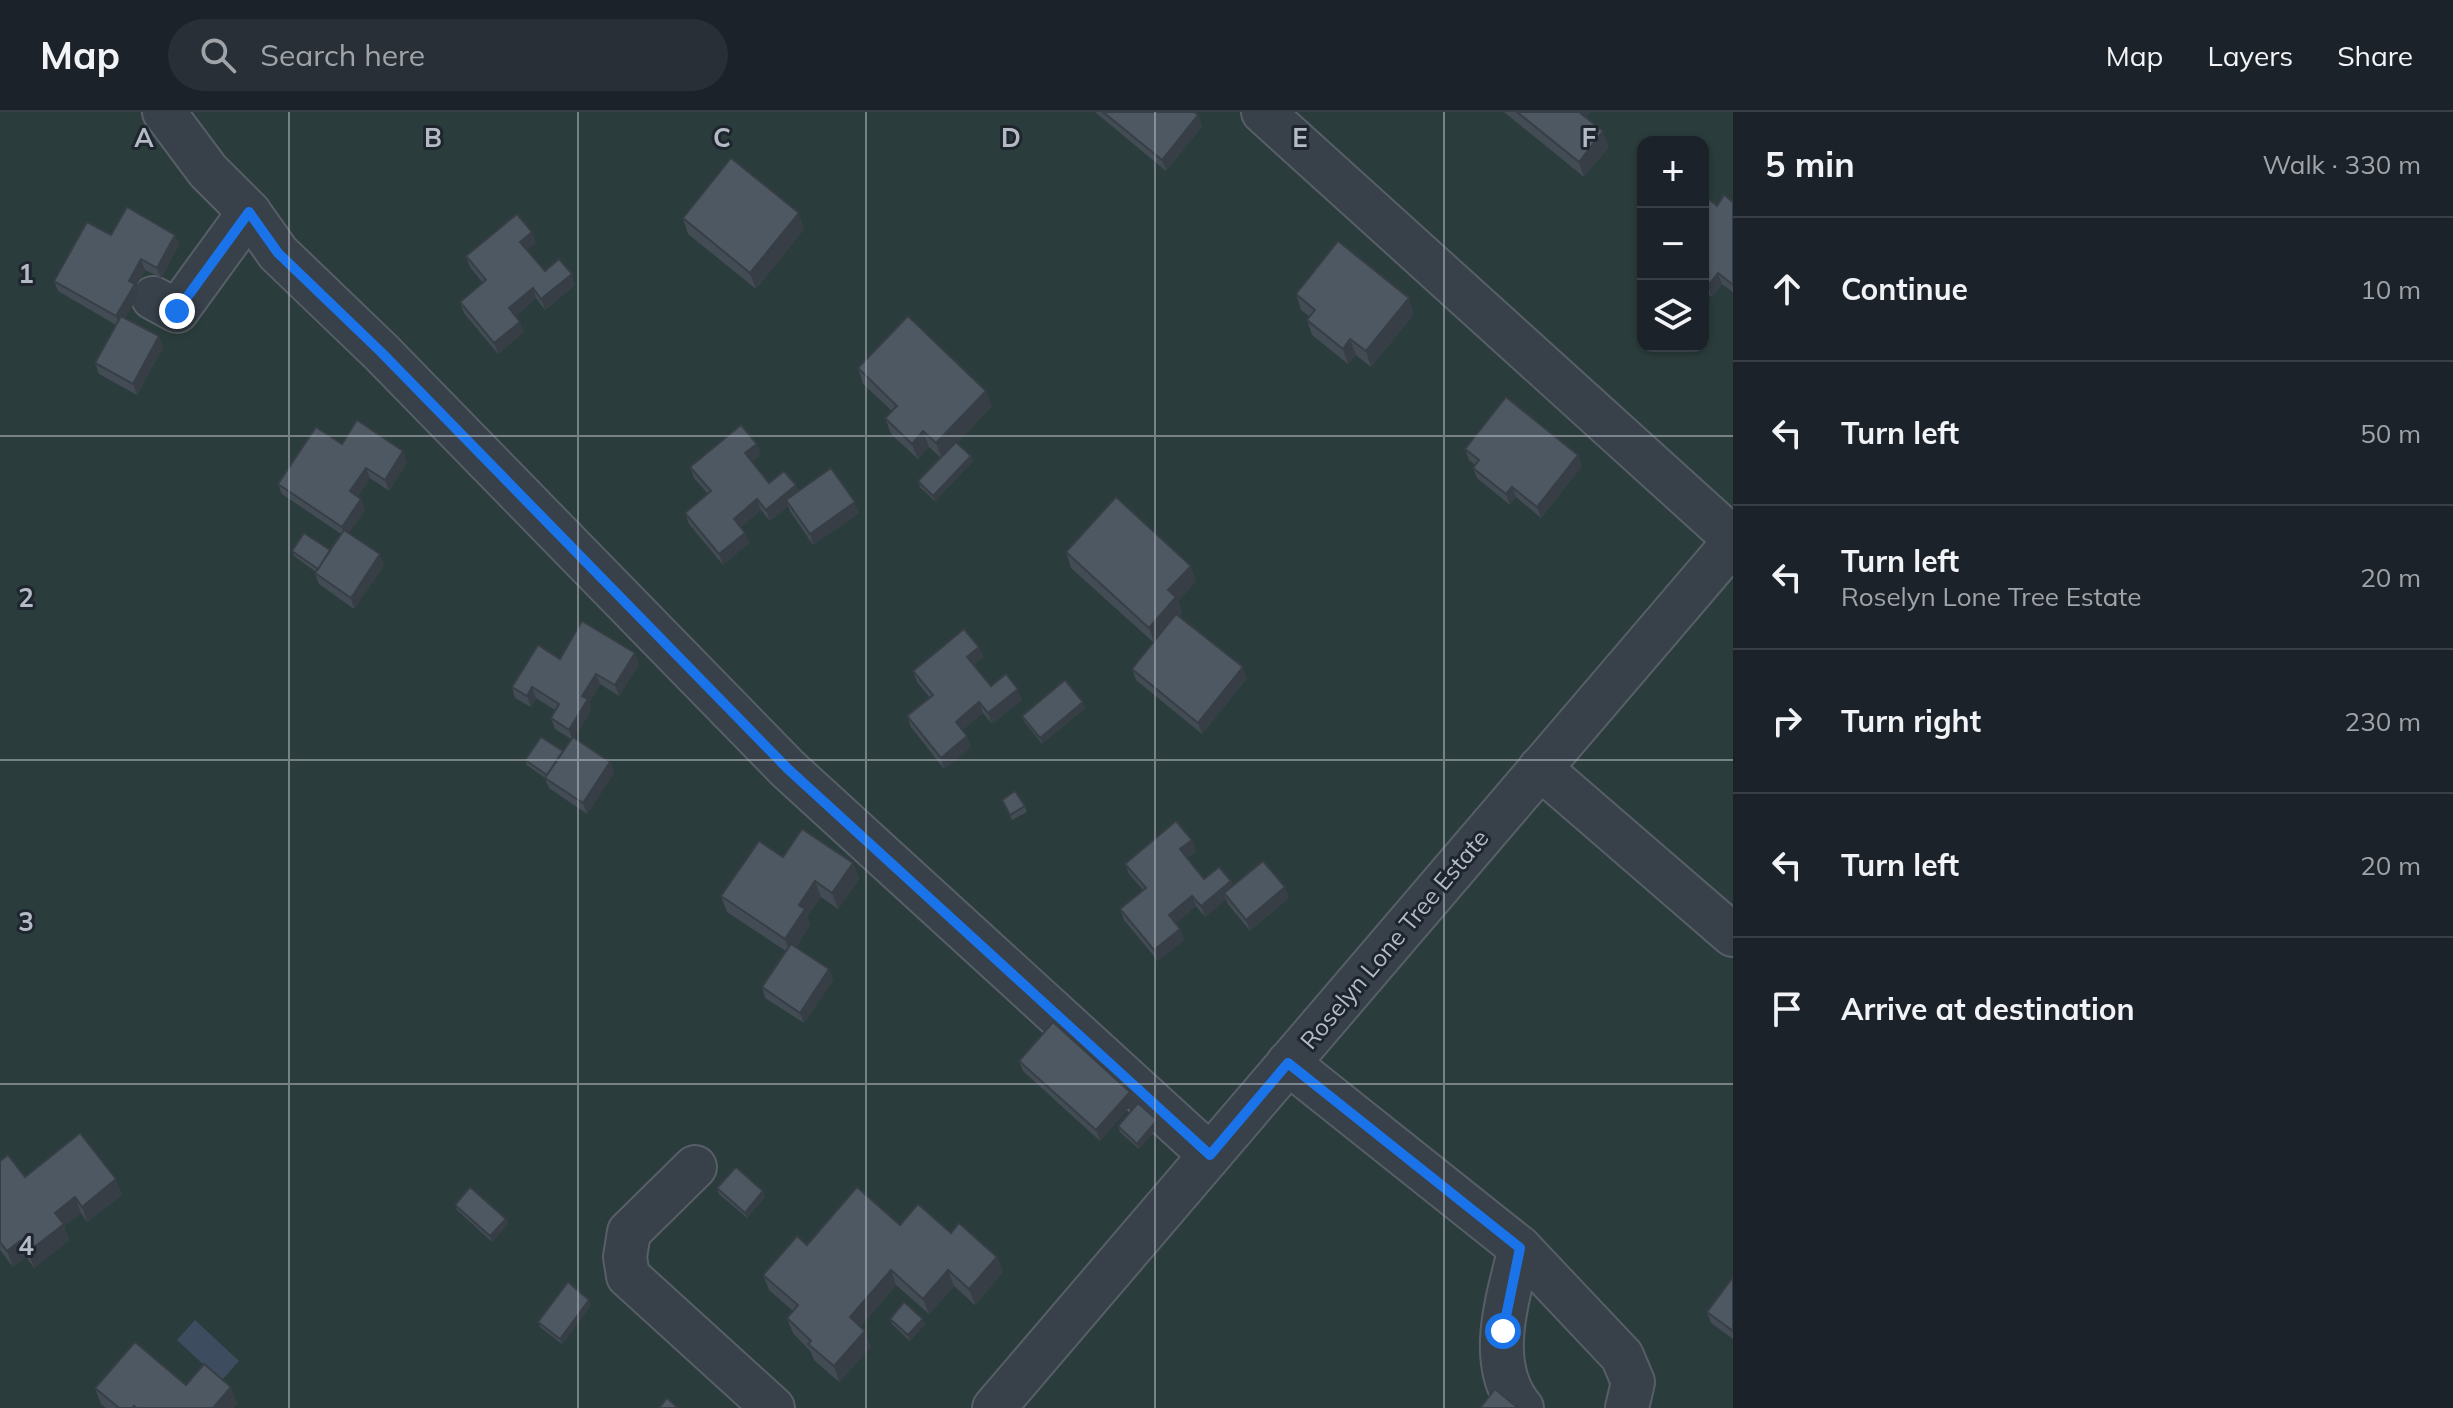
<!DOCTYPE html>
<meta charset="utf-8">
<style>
:root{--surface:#1c222a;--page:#292f36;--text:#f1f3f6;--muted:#a0a4a8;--line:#3a3f47}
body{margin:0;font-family:Mulish,sans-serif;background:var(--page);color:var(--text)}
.controls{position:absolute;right:24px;top:24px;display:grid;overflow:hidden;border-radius:16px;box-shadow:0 2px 6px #0004}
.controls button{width:72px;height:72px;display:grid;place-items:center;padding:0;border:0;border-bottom:2px solid var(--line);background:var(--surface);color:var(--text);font:40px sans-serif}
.stop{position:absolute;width:24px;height:24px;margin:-18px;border:6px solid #1a73e8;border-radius:50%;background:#fff}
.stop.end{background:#1a73e8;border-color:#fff;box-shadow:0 2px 8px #0008}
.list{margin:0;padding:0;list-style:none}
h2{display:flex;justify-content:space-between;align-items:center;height:104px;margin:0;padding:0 32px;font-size:34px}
h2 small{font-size:26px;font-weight:400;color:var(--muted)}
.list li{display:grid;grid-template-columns:52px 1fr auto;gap:24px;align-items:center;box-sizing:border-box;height:144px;padding:0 32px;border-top:2px solid var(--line)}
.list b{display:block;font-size:30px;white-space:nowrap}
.list p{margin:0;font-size:26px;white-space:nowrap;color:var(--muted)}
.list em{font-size:26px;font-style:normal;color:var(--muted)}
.icon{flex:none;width:44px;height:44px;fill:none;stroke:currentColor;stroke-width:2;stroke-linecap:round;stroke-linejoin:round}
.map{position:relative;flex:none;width:1733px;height:1296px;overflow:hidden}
header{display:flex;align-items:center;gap:48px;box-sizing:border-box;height:112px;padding:0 40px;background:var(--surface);border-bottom:2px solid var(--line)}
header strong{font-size:38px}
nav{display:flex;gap:44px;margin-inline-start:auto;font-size:28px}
.search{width:560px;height:72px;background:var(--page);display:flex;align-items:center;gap:20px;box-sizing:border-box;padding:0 28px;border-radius:44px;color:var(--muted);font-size:30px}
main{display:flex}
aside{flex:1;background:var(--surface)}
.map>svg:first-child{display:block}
</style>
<header>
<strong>Map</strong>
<div class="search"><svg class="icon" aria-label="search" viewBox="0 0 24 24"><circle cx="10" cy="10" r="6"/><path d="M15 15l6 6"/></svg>Search here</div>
<nav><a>Map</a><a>Layers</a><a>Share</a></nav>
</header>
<main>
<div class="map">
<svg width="1733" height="1296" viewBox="0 0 1733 1296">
<rect width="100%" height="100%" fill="#252e38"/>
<path fill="#2a3c3b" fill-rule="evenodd" d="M0,0H1733V1296H0ZM1643,30H1703V234H1643Z"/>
<polygon fill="#3d4c5f" points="195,1208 239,1249 221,1269 177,1228"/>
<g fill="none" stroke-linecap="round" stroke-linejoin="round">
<defs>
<g id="minor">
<polyline points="164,0 208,59 249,100 278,141 381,240 788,657 1210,1043"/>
<polyline points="1263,0 1733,426"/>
<polyline points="153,186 177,199 249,100"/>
<polyline points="1540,656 1733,823"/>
<polyline points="1288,951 1520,1136 1622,1244 1633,1270 1627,1296"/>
<polyline points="695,1055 629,1120 625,1145 628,1164 773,1296"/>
<path d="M1520,1136C1508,1186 1485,1252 1522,1296"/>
<polyline points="994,1296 1733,431"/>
</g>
</defs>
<use href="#minor" stroke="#575e67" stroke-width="46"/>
<use href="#minor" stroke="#384049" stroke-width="42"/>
</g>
<g fill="#434c55">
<polygon points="1095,0 1194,0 1198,3 1202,14 1166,59"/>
<polygon points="1504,0 1590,0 1586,6 1609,35 1584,65"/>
<polygon points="1703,82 1717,94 1733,90 1733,180 1722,172 1712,185 1703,178"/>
<polygon points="683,106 804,117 756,177 688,122"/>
<polygon points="111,123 175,123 179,133 161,166 145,158 136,174 139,183 125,206 163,235 137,283 99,262 95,251 116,213 58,179 54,169"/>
<polygon points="536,131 527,138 545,159 575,173 545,198 536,186 516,204 524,220 498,242 464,201 460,190 483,171 470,155 466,144"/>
<polygon points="1296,182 1414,202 1371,255 1356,243 1348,252 1312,223 1307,208 1309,204 1301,198"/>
<polygon points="858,256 992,294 957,331 971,344 973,349 935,389 920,375 918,369 941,346 929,335 918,347 891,322 885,306 892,299 863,272"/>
<polygon points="342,332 407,350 389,379 370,366 358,384 361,387 365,398 349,421 384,453 354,497 319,472 315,461 316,460 294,444 292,439 330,438 341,422 282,382 278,372"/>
<polygon points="1465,337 1578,343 1582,354 1541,406 1516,385 1510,393 1477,366 1473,356 1475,353 1469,348"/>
<polygon points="761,342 752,350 769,371 796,373 798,379 859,401 813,433 790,399 788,394 770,409 761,398 741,415 749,431 723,453 689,412 685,401 708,382 694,366 690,355"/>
<polygon points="1066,440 1196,469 1178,489 1182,501 1179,504 1247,566 1202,622 1136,568 1132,557 1153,530 1071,456"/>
<polygon points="979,535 983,545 974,553 991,574 1022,588 992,612 983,601 962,618 971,635 944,657 911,615 907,604 930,586 917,570 913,559"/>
<polygon points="560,547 639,552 619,584 600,572 589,590 591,598 574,626 610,650 614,661 587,702 549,676 545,666 527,653 525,648 563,639 571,627 555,617 551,606 555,598 536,586 531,595 515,586 512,575"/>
<polygon points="1085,596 1042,632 1024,609 1022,604"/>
<polygon points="1002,688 1025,694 1027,700 1012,708"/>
<polygon points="1192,728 1196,739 1187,746 1204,767 1231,769 1233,774 1289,786 1250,819 1228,792 1226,787 1205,805 1196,794 1176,811 1180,817 1184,828 1158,849 1124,808 1120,797 1143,778 1129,762 1125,752"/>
<polygon points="783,745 853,751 859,767 838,797 821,785 807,804 810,813 796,835 829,857 833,868 804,911 765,886 762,875 786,839 727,800 721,784"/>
<polygon points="1019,949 1134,990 1100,1029 1023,959"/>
<polygon points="1118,1014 1159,1014 1139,1037 1120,1020"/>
<polygon points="0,1049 25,1065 122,1083 87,1110 81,1101 64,1114 69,1128 34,1156 26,1145 13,1155 0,1138"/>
<polygon points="717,1076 765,1085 747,1106 719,1082"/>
<polygon points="455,1093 506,1107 508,1112 492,1130 457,1098"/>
<polygon points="900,1113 951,1121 997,1145 1003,1160 975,1193 954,1174 929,1202 896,1173 860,1215 871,1235 839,1270 814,1248 811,1240 793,1221 787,1206 793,1199 769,1178 763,1163 807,1133"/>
<polygon points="1733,1165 1733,1227 1711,1211 1707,1200"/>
<polygon points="591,1193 562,1232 540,1215 538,1210"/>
<polygon points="890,1207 925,1212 910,1229 892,1212"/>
<polygon points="186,1273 237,1291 232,1296 106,1296 101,1292 95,1276"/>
</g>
<g fill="#373e45">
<polygon points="1576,0 1590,0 1581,12"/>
<polygon points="1198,3 1202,14 1166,59 1162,48"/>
<polygon points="1603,19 1609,35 1584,65 1579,50"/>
<polygon points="799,101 804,117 756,177 750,161"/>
<polygon points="532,120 536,131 524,141 520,130"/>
<polygon points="175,123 179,133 161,166 157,156"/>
<polygon points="141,147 145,158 136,174 139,183 120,215 116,204 129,169"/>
<polygon points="1718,161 1722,172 1712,185 1708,174"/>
<polygon points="572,162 575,173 545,198 541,187"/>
<polygon points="533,176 536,186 513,207 509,196"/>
<polygon points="1409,186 1414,202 1371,255 1366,239"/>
<polygon points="520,210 524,220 498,242 494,231"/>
<polygon points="159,224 163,235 137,283 133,272"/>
<polygon points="1350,227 1356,243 1348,252 1343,237"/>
<polygon points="986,279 992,294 942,347 936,331"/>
<polygon points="923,319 929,335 918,347 912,332"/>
<polygon points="757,332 761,342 749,352 745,341"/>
<polygon points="403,339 407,350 389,379 385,368"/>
<polygon points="1578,343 1582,354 1541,406 1537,395"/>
<polygon points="971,344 973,349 935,389 933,384"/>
<polygon points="366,356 370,366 354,389 350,379"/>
<polygon points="796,373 800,384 786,388 788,394 770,409 766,398"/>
<polygon points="1512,375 1516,385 1510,393 1506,382"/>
<polygon points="361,387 365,398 346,426 342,415"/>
<polygon points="757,387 761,398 738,418 734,407"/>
<polygon points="855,390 859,401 813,433 810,422"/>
<polygon points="745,421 749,431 723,453 719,442"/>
<polygon points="380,442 384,453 354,497 351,486"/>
<polygon points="1191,454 1196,469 1178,489 1182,501 1155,532 1149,516 1168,478"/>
<polygon points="979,535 983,545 971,556 967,545"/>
<polygon points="635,541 639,552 619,584 615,573"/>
<polygon points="1243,555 1247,566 1202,622 1198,611"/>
<polygon points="596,562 600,572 589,590 591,598 573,629 569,618 582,584"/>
<polygon points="532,575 536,586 531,595 527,584"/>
<polygon points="1018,577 1022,588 992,612 988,601"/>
<polygon points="979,590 983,601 960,621 956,610"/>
<polygon points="1083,590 1085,596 1042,632 1040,626"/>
<polygon points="967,624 971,635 944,657 941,646"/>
<polygon points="610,650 614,661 587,702 583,691"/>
<polygon points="1192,728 1196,739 1184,748 1180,737"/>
<polygon points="853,751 859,767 838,797 832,781"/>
<polygon points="815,769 821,785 807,804 810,813 791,843 785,827 799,793"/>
<polygon points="1231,769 1235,780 1224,781 1226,788 1205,805 1201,794"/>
<polygon points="1285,775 1289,786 1250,819 1246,808"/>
<polygon points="1192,784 1196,794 1173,814 1169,803"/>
<polygon points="1180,817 1184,828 1158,849 1154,838"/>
<polygon points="829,857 833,868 804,911 800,901"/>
<polygon points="1130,980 1134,990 1100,1029 1096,1018"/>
<polygon points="1157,1008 1159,1014 1139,1037 1137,1032"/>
<polygon points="116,1067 122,1083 87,1110 82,1095"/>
<polygon points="763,1079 765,1085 747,1106 745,1101"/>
<polygon points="75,1085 81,1101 64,1114 69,1128 34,1156 28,1140 55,1101"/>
<polygon points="506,1107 508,1112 492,1130 490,1124"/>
<polygon points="20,1129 26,1145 13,1155 7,1139"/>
<polygon points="997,1145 1003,1160 975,1193 969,1177"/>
<polygon points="891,1158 896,1173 855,1221 850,1205"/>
<polygon points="948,1158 954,1174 929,1202 923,1187"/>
<polygon points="589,1188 591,1193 562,1232 560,1227"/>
<polygon points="923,1207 925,1212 910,1229 908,1223"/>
<polygon points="865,1219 871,1235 839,1270 834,1254"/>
<polygon points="231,1275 237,1291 232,1296 213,1296"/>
</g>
<g fill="#4e5863" stroke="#373e45" stroke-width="2">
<polygon points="1103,0 1194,0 1198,3 1162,48"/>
<polygon points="1517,0 1579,0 1603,19 1579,50"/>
<polygon points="731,46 799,101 750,161 683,106"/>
<polygon points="1703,82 1717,94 1724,83 1733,90 1733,173 1718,161 1708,174 1703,171"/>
<polygon points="127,95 175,123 157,156 141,147 129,169 135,172 116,204 54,169 87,110 111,123"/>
<polygon points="517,102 532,120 520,130 545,159 559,147 572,162 541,187 533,176 509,196 520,210 494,231 460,190 486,168 466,144"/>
<polygon points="1338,129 1409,186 1366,239 1350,227 1343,237 1307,208 1315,198 1296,182"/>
<polygon points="121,204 159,224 133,272 95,251"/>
<polygon points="908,204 986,279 936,331 923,319 912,332 885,306 897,294 858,256"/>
<polygon points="1506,285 1578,343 1537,395 1512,375 1506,382 1473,356 1479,348 1465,337"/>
<polygon points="357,308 403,339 385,368 366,356 350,379 361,387 342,415 278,372 316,315 342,332"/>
<polygon points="741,313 757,332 745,341 769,371 784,359 796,373 766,398 757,387 734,407 745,421 719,442 685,401 711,379 690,355"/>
<polygon points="956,330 971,344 933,384 918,369"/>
<polygon points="831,356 855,390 810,422 786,388"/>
<polygon points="1116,385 1191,454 1168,478 1176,485 1149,516 1066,440"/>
<polygon points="344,418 380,442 351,486 315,461"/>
<polygon points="304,421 330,438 318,457 292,439"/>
<polygon points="1176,502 1243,555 1198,611 1132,557"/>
<polygon points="582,509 635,541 615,573 596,562 582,584 588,587 569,618 551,606 559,592 532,575 527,584 512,575 538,533 560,547"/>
<polygon points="964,517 979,535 967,545 991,574 1006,562 1018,577 988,601 979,590 956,610 967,624 941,646 907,604 933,583 913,559"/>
<polygon points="1065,568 1083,590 1040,626 1022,604"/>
<polygon points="541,625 563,639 547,663 525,648"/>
<polygon points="573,625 610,650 583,691 545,666"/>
<polygon points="1015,679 1025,694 1010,703 1002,688"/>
<polygon points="1176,709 1192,728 1180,737 1204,767 1219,755 1231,769 1201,794 1192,784 1169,803 1180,817 1154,838 1120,797 1146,776 1125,752"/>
<polygon points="802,717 853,751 832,781 815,769 799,793 805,797 785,827 721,784 759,729 783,745"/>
<polygon points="1263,749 1285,775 1246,808 1224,781"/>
<polygon points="791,832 829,857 800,901 762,875"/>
<polygon points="1053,910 1130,980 1096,1018 1019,949"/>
<polygon points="1138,991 1157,1008 1137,1032 1118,1014"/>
<polygon points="80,1021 116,1067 82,1095 75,1085 55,1101 64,1112 28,1140 20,1129 7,1139 0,1130 0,1049 8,1043 25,1065"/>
<polygon points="736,1055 763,1079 745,1101 717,1076"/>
<polygon points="470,1075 506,1107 490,1124 455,1093"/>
<polygon points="857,1075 900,1113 918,1092 951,1121 959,1111 997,1145 969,1177 948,1158 923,1187 891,1158 850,1205 865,1219 834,1254 808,1232 811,1229 787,1206 798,1193 763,1163 797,1124 807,1133"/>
<polygon points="1733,1165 1733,1219 1707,1200"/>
<polygon points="568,1170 589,1188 560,1227 538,1210"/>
<polygon points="904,1190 923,1207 908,1223 890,1207"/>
<polygon points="135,1230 186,1273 204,1252 231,1275 213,1296 137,1296 134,1294 133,1296 119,1296 95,1276"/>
<polygon points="1495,1277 1518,1296 1480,1296"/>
<polygon points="667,1286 678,1296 659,1296"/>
</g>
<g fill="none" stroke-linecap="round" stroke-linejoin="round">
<polyline stroke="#1a73e8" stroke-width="10" points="177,199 249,100 278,141 381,240 788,657 1210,1043 1288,951 1520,1136 1503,1219"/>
</g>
<path fill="none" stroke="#b4bbc4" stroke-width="2" stroke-opacity="0.55" d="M289,0V1296M578,0V1296M866,0V1296M1155,0V1296M1444,0V1296M0,324H1733M0,648H1733M0,972H1733"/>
<g text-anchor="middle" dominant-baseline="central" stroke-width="6" stroke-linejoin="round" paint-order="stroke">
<g font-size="24" fill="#b4bbc4" stroke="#1e252e">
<text transform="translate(1394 827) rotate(-50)">Roselyn Lone Tree Estate</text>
</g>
</g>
<g font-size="26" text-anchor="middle" font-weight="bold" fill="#b4bbc4" stroke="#1e252e" stroke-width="6" stroke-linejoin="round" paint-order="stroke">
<text x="144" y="35">A</text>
<text x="433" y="35">B</text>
<text x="722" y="35">C</text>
<text x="1011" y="35">D</text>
<text x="1300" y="35">E</text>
<text x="1589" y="35">F</text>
<text x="26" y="171">1</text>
<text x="26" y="495">2</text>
<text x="26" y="819">3</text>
<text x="26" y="1143">4</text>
</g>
</svg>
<div class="controls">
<button>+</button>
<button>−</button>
<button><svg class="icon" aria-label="layers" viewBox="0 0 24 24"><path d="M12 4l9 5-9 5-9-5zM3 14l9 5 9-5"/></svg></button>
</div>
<div class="stop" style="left:1503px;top:1219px"></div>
<div class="stop end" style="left:177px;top:199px"></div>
</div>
<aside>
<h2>5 min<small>Walk · 330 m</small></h2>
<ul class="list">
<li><svg class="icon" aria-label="ahead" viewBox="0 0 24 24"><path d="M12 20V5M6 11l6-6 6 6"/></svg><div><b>Continue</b></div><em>10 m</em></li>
<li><svg class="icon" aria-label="left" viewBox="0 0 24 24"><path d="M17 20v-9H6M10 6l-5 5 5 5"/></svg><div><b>Turn left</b></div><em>50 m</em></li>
<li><svg class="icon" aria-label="left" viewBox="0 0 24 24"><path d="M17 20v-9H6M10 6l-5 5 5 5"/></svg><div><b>Turn left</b><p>Roselyn Lone Tree Estate</p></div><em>20 m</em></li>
<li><svg class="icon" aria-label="right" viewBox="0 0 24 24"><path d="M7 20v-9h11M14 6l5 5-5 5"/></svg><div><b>Turn right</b></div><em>230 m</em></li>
<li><svg class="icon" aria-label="left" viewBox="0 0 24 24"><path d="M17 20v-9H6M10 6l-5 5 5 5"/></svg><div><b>Turn left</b></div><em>20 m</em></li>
<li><svg class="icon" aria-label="arrive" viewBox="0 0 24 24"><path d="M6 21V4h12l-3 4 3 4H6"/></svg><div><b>Arrive at destination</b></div></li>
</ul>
</aside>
</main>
